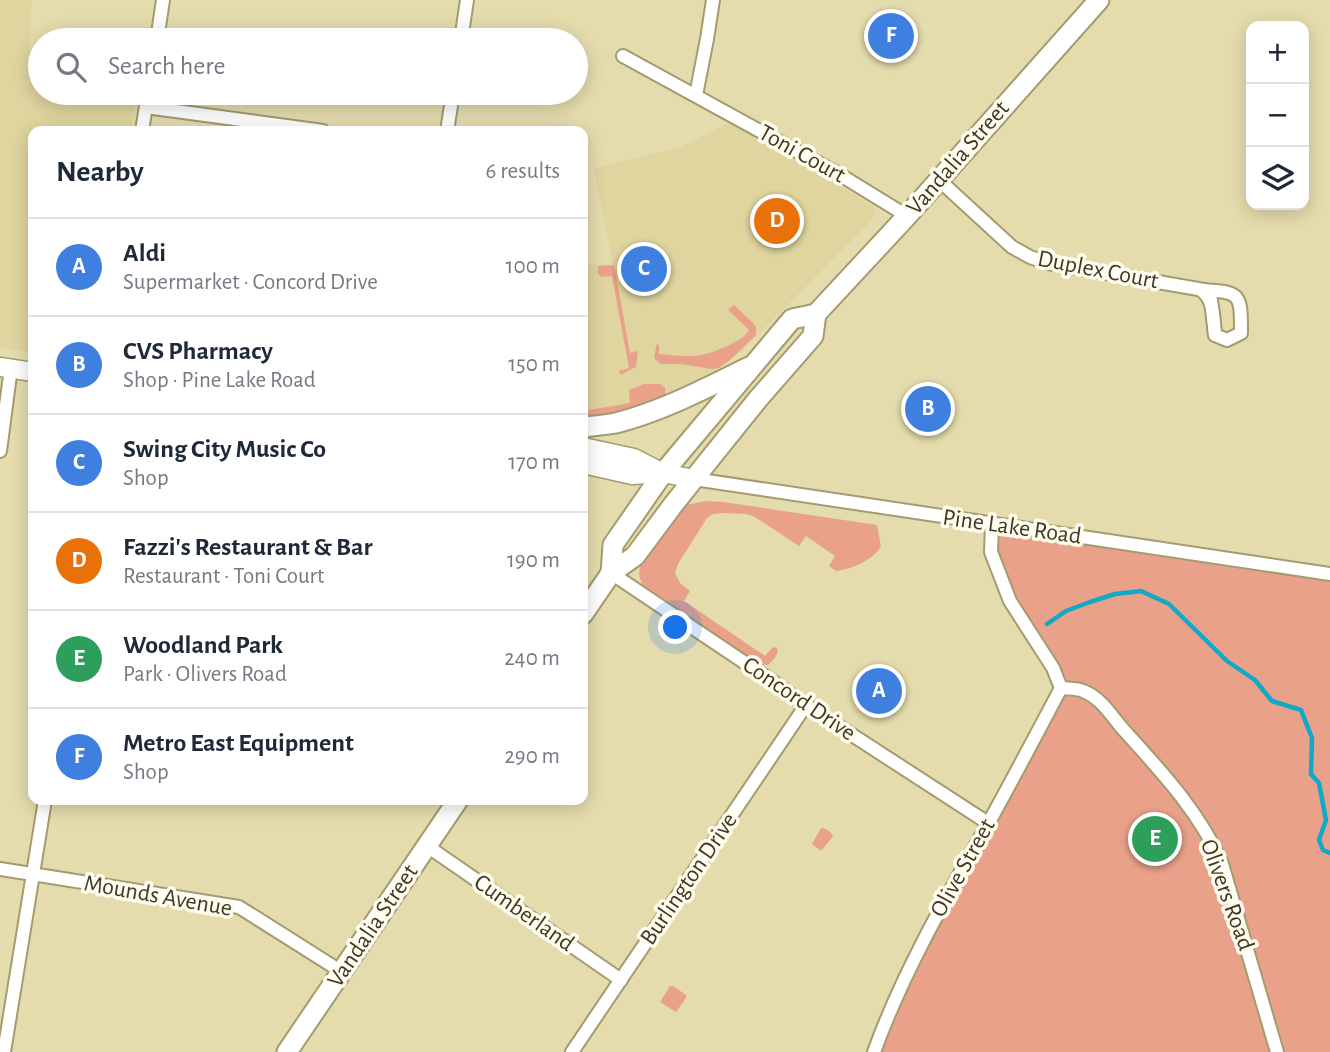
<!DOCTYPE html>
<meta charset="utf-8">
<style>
:root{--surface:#fff;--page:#f2f2f3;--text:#1f2937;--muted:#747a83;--line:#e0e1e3;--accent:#5758cf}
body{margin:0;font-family:"Alegreya Sans",sans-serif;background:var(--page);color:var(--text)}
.controls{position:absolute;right:21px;top:21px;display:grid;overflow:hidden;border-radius:14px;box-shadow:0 4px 18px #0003}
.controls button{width:63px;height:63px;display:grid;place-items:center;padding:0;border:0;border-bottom:2px solid var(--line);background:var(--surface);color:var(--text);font:35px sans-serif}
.you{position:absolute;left:676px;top:628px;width:24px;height:24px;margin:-18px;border:5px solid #fff;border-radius:50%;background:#1a73e8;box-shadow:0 0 0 10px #1a73e833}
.badge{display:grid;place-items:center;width:46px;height:46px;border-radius:50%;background:var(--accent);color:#fff;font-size:23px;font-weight:700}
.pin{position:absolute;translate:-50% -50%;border:4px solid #fff;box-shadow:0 2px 7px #0006}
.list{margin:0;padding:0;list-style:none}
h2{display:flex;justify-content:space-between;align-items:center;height:91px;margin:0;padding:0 28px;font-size:30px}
h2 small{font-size:23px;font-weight:400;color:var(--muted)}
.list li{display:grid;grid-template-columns:46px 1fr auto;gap:21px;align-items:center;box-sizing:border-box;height:98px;padding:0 28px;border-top:2px solid var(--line)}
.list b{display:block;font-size:26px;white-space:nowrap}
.list p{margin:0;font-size:23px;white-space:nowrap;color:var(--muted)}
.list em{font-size:23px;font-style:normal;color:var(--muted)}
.icon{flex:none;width:38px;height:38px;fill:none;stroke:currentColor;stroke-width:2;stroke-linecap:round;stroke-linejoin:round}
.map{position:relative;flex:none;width:1330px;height:1052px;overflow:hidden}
.search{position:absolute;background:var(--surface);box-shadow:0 4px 18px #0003;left:28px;top:28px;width:560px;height:77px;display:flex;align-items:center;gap:18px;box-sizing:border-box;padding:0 24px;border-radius:38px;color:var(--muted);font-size:26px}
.panel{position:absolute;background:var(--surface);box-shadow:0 4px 18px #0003;left:28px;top:126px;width:560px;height:679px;border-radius:14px}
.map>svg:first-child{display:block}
</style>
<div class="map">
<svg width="1330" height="1052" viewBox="0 0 1330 1052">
<rect width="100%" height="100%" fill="#e5dcae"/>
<g fill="#e0d59f">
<polygon points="0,0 32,0 28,63 40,78 40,93 113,93 136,96 131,131 33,131 33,353 0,348"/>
<polygon points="728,123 821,174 874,207 876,213 873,219 740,353 721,367 663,402 583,422 583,263 613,266 594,168 679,148"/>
</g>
<g fill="#e9a18a">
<polygon points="614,265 630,353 638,351 636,367 622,374 620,374 619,371 629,368 612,276 602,277 598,274 598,266"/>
<path d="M734,305L754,324L756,327V333L755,336L731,359L719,368L712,369L680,364H660L654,358L657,343L659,346V354C692,357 701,359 731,344C739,340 745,337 749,330L728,310Z"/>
<polygon points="644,384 660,384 665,388 666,397 662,401 583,421 583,411 630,403 629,390"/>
<path d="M706,501L723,502L877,525L881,547C871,561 852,569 836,571L829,566L835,556L806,536L799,546L755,517L747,514L724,513L713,514L707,518L678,564L675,573L680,583L690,591L684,601L765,656L772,648L776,647L778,651L775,658L768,665L757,664L642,584C639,577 638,572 641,564L686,505Z"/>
<polygon points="992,524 1330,573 1330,1052 878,1052 900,990 1061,688 991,552"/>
<path d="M821,828C826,828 831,832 833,836L822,850H820L812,844Z"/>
<polygon points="670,986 673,986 686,995 686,998 676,1012 660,1002"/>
</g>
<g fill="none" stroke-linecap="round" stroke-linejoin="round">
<polyline stroke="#11a9c8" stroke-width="4.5" points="1047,624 1066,611 1090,602 1115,594 1141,591 1169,604 1227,661 1255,680 1272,701 1301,710 1312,738 1311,774 1319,783 1326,820 1319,840 1323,850 1330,853"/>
<defs>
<g id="street">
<polyline points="157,40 163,0"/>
<polyline points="461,40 467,0"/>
<polyline points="623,56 842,176 907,216"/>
<polyline points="696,95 707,39 713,0"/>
<polyline points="146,107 323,131"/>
<polyline points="142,131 148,93"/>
<polyline points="447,131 453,93"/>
<polyline points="939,180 1012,247 1030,257 1048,263 1204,290 1211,300 1215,335"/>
<path d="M1201,290C1241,292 1241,293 1241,333L1227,340L1215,335C1213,319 1215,300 1201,290Z"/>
<polyline points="0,451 11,368"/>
<polyline points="694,479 1330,574"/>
<polyline points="992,524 991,552 1010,601 1053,668 1061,688"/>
<polyline points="611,573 772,681 806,705 988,823"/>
<path d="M1061,688C1068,689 1077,688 1083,691C1100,697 1111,715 1122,728C1159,769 1200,812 1222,864L1277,1052"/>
<polyline points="427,846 621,980"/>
<polyline points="0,869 239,907 342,972"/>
<polyline points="4,1052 45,800"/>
<polyline points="572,1052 806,705"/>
<path d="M874,1052C903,972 946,898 988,824C1013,779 1037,733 1061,688"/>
</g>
<g id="secondary">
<polyline points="0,367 33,372"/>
<polyline points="583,447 634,458 663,473"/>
<polyline points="583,464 632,475 663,473 694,479"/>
</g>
<g id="primary">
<path d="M583,427C594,426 605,425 616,423C663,411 706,388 749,367"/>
<polyline points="611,573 613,545 663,473 792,319 816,314"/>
<polyline points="583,614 611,573 635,556 673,505 758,399 813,336 816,314 907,216 1099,0"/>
<polyline points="287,1052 458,800"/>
</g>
</defs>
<use href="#street" stroke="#a49b6f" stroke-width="16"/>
<use href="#secondary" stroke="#a49b6f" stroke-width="21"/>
<use href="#primary" stroke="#a49b6f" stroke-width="23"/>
<use href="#street" stroke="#fff" stroke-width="12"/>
<use href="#secondary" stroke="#fff" stroke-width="18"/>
<use href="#primary" stroke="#fff" stroke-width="19"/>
</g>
<g text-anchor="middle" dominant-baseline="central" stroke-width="7" stroke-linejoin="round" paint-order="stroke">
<g font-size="24" fill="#3c3926" stroke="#fffcee">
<text transform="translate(802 154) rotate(29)">Toni Court</text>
<text transform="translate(958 158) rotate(-49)">Vandalia Street</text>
<text transform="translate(1098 270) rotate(11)">Duplex Court</text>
<text transform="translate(1012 527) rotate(8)">Pine Lake Road</text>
<text transform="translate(799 699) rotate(34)">Concord Drive</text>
<text transform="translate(963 868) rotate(-61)">Olive Street</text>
<text transform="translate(689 879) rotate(-56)">Burlington Drive</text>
<text transform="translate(1227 895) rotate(70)">Olivers Road</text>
<text transform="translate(158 896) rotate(10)">Mounds Avenue</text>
<text transform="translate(524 913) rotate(35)">Cumberland</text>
<text transform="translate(373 926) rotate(-56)">Vandalia Street</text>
</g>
</g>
</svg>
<div class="controls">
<button>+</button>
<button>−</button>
<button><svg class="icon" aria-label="layers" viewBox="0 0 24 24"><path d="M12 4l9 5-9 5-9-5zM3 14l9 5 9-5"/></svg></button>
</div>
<div class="you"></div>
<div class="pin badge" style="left:879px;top:691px;background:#3f7fe0">A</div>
<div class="pin badge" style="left:928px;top:409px;background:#3f7fe0">B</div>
<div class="pin badge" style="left:644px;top:269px;background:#3f7fe0">C</div>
<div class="pin badge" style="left:777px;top:221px;background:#e8710a">D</div>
<div class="pin badge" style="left:1155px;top:839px;background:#2e9e5b">E</div>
<div class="pin badge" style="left:891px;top:36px;background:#3f7fe0">F</div>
<div class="search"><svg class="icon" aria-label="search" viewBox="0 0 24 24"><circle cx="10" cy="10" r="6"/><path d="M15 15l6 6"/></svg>Search here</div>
<section class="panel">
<h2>Nearby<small>6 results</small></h2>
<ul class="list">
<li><span class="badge" style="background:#3f7fe0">A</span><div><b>Aldi</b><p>Supermarket · Concord Drive</p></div><em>100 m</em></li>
<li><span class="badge" style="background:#3f7fe0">B</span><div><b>CVS Pharmacy</b><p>Shop · Pine Lake Road</p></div><em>150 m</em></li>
<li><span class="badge" style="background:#3f7fe0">C</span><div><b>Swing City Music Co</b><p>Shop</p></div><em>170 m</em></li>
<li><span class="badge" style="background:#e8710a">D</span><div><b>Fazzi's Restaurant &amp; Bar</b><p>Restaurant · Toni Court</p></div><em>190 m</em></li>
<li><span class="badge" style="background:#2e9e5b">E</span><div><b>Woodland Park</b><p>Park · Olivers Road</p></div><em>240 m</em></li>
<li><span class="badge" style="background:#3f7fe0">F</span><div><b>Metro East Equipment</b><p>Shop</p></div><em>290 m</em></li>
</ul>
</section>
</div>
